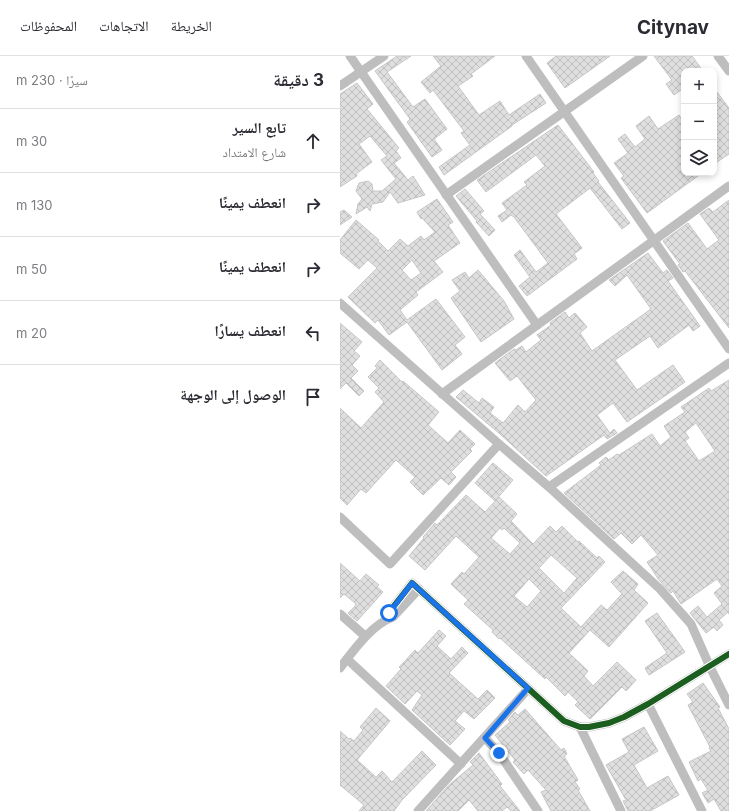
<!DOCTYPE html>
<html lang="ar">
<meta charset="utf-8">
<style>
:root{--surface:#fff;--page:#f7f7f7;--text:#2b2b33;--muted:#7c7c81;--line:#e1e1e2}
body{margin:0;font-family:Inter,"Noto Naskh Arabic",sans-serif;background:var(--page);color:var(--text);direction:rtl}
.controls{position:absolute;right:12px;top:12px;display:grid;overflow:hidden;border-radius:8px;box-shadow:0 2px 6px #0003}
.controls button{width:36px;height:36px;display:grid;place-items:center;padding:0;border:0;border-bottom:1px solid var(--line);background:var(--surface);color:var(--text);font:20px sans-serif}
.stop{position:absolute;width:12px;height:12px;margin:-9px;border:3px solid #1a73e8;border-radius:50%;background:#fff}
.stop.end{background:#1a73e8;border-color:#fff;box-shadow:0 1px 4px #0008}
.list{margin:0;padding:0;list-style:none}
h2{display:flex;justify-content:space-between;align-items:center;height:52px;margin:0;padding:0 16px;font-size:17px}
h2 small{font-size:13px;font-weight:400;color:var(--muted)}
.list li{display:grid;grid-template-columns:26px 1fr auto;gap:12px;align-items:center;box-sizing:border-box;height:64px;padding:0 16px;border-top:1px solid var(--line)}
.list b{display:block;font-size:15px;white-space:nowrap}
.list p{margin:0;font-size:13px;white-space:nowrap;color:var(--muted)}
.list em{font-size:13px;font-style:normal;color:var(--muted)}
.icon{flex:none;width:22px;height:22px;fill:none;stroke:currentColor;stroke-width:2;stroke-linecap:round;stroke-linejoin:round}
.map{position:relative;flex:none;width:389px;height:755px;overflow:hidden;direction:ltr}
header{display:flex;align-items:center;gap:24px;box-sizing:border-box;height:56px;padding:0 20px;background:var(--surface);border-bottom:1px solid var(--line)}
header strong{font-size:19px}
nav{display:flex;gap:22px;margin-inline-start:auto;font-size:14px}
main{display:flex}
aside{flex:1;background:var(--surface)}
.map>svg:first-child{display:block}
</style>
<header>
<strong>Citynav</strong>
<nav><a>الخريطة</a><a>الاتجاهات</a><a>المحفوظات</a></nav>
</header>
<main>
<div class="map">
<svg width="389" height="755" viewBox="0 0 389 755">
<defs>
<pattern id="building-cross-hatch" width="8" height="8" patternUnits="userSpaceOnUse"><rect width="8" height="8" fill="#dfdfdf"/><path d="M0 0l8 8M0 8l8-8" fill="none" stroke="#bebebe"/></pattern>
</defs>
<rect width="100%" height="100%" fill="#fff"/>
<g fill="url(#building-cross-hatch)" stroke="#c6c6c6" fill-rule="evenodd">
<polygon points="57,0 71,0 47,16 73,51 85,43 107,73 94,83 102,94 92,101 67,66 70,63 35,15"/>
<polygon points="93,0 155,0 131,18 133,20 118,30 139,59 160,45 169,59 200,38 206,47 172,69 172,70 104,119 99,111 130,89 121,77 124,75 93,34 90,37 81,26 101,10"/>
<polygon points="216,0 270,0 225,32 207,7"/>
<polygon points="314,0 352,0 363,15 344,15 344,32 334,39 326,28 332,24"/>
<polygon points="17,27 33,48 27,53 59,92 56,95 61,102 54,107 68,124 73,120 85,139 58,147 50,136 43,146 32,148 30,155 27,151 16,158 18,148 22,143 16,135 19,127 28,125 32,128 33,135 42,135 56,123 41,104 47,100 30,80 19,88 32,106 16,118 17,120 0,131 0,38"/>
<polygon points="374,32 389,52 389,98 374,108"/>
<polygon points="339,59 344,67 344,117 362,117 307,157 281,122 284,120 274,107 288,97 278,83 285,78 295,91 305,83 296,70 309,60 318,73"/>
<polygon points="218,69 254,116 253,117 259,125 258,126 290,167 282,173 250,132 216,158 242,192 234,198 237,203 187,240 179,230 190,221 174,199 180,194 196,216 208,207 174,161 171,159 162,166 158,160 167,154 162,147 187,129 184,126 205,110 196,99 146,136 137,124"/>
<polygon points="125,133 144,155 140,158 155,174 149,180 136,166 137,165 116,140"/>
<path d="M97,143L113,166L108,169L120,187L94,205L103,216L76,236L78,239L60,254L67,264L96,243L125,281L115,289L122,298L102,314L67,266L49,279L38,264L35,267L8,241L37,212L28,204L19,213L0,197V184L16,164L39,184L38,185L48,195L60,183L68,190L81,180L84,184L95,176L82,162L81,163L77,156ZM72,204L81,217L71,224L62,214Z"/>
<polygon points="389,144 389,272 345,215 343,216 338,209 340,208 323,185 348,167 367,193 379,184 360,158 369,152 373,156"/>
<polygon points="4,154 12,161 0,169 0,156"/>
<polygon points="308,197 323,217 327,214 333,222 328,225 360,270 353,275 349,269 318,292 310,280 275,304 297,334 333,309 345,326 287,366 273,347 257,359 270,377 274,373 277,377 267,383 264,379 206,420 160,378 116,341 123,334 139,347 142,342 154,351 150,357 163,367 178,349 185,356 196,344 177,320 170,325 155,307 174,293 176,294 182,290 186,296 201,284 197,279 211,269 210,267 225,256 229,262 235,257 247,271 240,277 252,295 311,253 287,219 275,230 269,224"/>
<polygon points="138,214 164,245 174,263 141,286 111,242 120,235 112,224 125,216 129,222"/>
<polygon points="0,267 22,286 14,295 20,300 12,309 18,315 11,322 24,335 19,340 6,327 0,333"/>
<polygon points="40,304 62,326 63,325 99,356 88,369 108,387 120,374 135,388 130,393 132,395 111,416 116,421 109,429 101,422 83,439 70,426 75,421 56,404 26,437 21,433 7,449 0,442 0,352 21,372 44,346 35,336 39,332 28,321 37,312 35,310"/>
<path d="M389,324V558L388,556L379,564L383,569L377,575L374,571L366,577L350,557L358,550L367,561L382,548L374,537L382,530L377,523L341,548L333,535L331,537L319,524L307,506L318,499L301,479L292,488L281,477L274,483L224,437L261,409L259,407L266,401L269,404L277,398L279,399L312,378L320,390L331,381L324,370L345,356L341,351L369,332L371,335ZM356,367L375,395L359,405L345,385L349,382L345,376Z"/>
<polygon points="153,407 173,424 155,445 135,427"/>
<path d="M126,439L145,456L159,441L177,458L171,465L193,488L210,470L216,476L222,470L238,486L239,485L257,502L259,500L265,506L221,552L241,571L261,549L267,554L282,538L271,526L283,515L298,528L294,534L308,547L269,591L250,574L229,597L248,615L244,620L253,630L277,606L296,624L286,635L282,631L250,663L235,649L238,646L228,636L225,640L206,621L205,623L160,582L159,583L152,576L153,574L124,548L128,544L111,528L122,516L124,518L139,501L116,480L85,514L69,500L84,482L83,481L95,467L97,469ZM160,472L162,474L164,472L180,487L170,498L151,482ZM211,499L237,522L224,537L199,512ZM189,523L201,535L187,551L174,540Z"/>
<polygon points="0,507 20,525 26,518 39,529 37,531 43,536 17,565 8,557 16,549 15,547 4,538 0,542"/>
<polygon points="317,557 345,596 309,619 305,612 327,597 305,565"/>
<polygon points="99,574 106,580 97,590 111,603 122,591 128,597 109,617 138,643 147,634 155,642 134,663 124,655 115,665 125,673 110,689 72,654 82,639 77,635 65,648 46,630 61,613 59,611 64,606 75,594 78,597"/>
<polygon points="363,627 380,651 378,652 389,673 389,755 381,755 374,743 368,747 362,737 368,734 361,723 358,725 349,706 371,695 369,692 370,691 348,649 353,646 347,638"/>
<polygon points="36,652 50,665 17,704 36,721 42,715 52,726 82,695 96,709 62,744 54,755 19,755 24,749 0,729 0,675 9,683 10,682 14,685 23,674 20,671"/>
<polygon points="185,653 221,694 224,692 227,698 224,700 238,724 235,726 240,733 238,734 250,755 211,755 201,736 206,734 188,714 184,718 173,706 175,704 155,679 170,666 168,664 175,656 178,659"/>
<polygon points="304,671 318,695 294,709 307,732 328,720 339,739 310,755 288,755 283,745 286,744 266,709 289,696 282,683"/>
<polygon points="139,697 162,728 160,730 180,755 171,755 167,751 162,755 138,755 129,744 118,755 86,755 109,729 133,709 130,706"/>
</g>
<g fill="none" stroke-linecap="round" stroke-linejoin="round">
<g stroke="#bebebe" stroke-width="9">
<polyline points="10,0 197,269"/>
<polyline points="186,0 389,293"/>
<polyline points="378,0 389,15"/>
<polyline points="0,30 44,0"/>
<polyline points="106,139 303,0"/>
<polyline points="0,247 159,388 209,431 320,533 351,568 370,611 389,649"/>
<polyline points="102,338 389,130"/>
<polyline points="209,431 389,307"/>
<polyline points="0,461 50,508 159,388"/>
<polyline points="0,558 25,580"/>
<polyline points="48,562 50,555 72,527 224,665 240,671 249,671 269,667 284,661 308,648 389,598"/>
<polyline points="7,603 121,708"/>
<path d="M0,612C13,595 32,568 53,561L79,533"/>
<polyline points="308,648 362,755"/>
<polyline points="240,671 281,755"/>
<polyline points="145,682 159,697 198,755"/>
<polyline points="78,755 188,633"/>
</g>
<defs>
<polyline id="cycleway" points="48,562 50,555 72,527 224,665 240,671 249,671 269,667 284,661 308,648 389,598"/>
</defs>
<use href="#cycleway" stroke="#fff" stroke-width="8"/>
<use href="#cycleway" stroke="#1b5e20" stroke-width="6"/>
</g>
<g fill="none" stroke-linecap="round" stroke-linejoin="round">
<polyline stroke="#1a73e8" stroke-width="5" points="49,557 72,527 188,632 145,682 159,697"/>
</g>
</svg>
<div class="controls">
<button>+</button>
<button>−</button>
<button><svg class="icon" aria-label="layers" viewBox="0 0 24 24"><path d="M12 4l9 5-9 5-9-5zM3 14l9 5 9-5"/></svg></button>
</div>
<div class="stop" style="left:49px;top:557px"></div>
<div class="stop end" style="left:159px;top:697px"></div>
</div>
<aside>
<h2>3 دقيقة<small>سيرًا · 230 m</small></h2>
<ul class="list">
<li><svg class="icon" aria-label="ahead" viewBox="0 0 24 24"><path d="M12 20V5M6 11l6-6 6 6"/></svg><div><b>تابع السير</b><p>شارع الامتداد</p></div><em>30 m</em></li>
<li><svg class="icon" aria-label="right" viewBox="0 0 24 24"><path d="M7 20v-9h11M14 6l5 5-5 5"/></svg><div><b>انعطف يمينًا</b></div><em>130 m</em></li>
<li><svg class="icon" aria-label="right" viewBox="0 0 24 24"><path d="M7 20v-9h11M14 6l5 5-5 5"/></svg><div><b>انعطف يمينًا</b></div><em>50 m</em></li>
<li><svg class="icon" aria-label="left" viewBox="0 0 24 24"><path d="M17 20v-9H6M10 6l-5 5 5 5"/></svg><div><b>انعطف يسارًا</b></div><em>20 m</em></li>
<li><svg class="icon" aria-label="arrive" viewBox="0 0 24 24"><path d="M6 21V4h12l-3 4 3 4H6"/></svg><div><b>الوصول إلى الوجهة</b></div></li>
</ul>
</aside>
</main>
